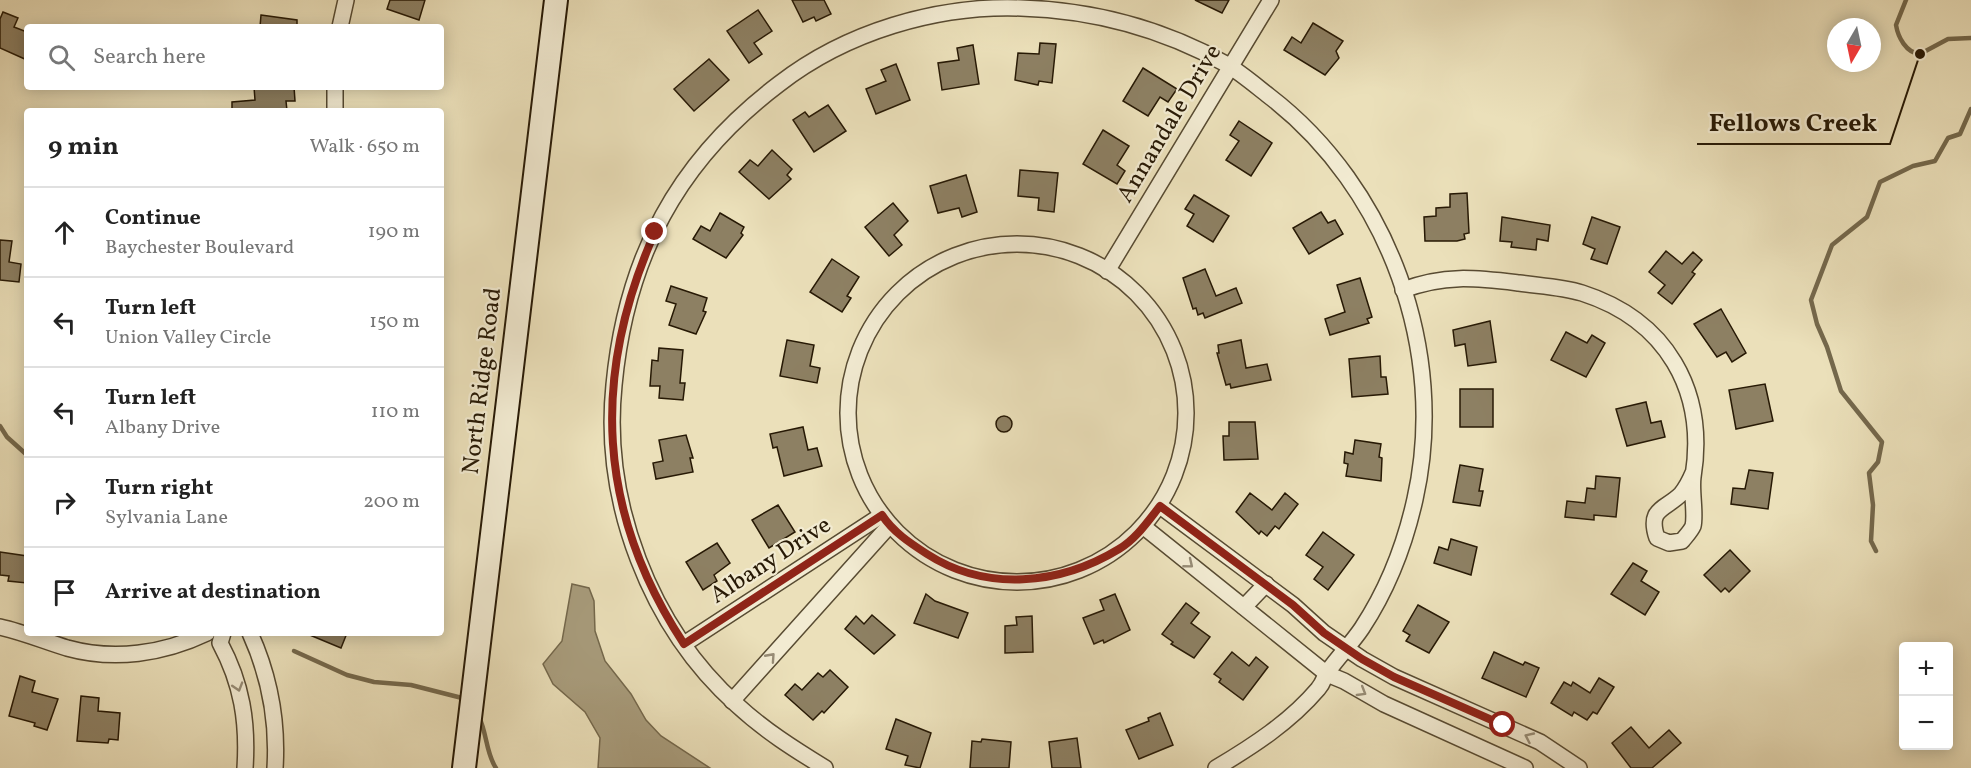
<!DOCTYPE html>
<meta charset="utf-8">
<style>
:root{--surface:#fff;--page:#f2f2f2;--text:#222;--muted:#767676;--line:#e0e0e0}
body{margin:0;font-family:Vollkorn,serif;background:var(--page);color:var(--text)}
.controls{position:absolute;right:18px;bottom:18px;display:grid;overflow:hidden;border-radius:6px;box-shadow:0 3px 15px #0003}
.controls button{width:54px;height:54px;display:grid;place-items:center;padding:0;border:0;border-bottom:2px solid var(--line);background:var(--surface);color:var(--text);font:30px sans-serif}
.compass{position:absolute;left:1827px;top:18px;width:54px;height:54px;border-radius:50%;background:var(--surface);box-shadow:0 3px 15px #0003;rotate:189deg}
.stop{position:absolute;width:18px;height:18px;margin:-14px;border:4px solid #8f2418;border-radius:50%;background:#fff}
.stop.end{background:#8f2418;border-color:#fff;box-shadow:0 2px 6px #0008}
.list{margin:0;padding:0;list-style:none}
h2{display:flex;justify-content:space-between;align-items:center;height:78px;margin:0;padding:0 24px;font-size:26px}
h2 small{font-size:20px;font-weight:400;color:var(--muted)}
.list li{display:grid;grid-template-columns:39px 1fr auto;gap:18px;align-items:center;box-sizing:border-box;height:90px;padding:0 24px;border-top:2px solid var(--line)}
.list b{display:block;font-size:22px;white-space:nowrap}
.list p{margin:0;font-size:20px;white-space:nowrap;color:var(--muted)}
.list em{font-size:20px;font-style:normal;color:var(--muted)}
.icon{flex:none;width:33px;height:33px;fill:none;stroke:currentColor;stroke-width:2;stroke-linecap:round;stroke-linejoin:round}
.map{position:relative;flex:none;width:1971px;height:768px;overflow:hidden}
.search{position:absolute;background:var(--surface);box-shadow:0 3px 15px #0003;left:24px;top:24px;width:420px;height:66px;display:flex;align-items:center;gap:15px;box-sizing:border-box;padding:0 21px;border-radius:6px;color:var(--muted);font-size:22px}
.panel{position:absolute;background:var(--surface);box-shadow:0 3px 15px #0003;left:24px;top:108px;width:420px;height:528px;border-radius:6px}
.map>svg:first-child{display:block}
</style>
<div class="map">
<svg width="1971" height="768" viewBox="0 0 1971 768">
<rect width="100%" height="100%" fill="#ebe0ba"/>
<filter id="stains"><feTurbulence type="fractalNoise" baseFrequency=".00333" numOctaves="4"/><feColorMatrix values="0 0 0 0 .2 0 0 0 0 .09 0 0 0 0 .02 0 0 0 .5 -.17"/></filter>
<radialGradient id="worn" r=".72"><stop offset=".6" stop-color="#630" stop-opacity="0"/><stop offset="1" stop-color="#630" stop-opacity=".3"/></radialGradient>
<polygon fill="#a89c7c" stroke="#74684c" stroke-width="1.5" points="572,584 589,588 594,601 595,631 605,661 631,694 646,720 661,736 710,768 598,768 600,738 585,712 553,684 543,664 562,641"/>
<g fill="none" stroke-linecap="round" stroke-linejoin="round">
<g stroke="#74684c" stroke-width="4.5">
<path d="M1906,0L1896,25C1898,37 1906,53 1920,54L1948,39L1971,38"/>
<polyline points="0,426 7,437 27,455"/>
<polyline points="1876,551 1871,541 1873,505 1869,473 1878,462 1882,442 1841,391 1827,347 1817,324 1811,300 1832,245 1867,217 1880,182 1913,166 1935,161 1948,138 1960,134 1971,109"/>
<polyline points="294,651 347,675 374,682 411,685 466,699"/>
<path d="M479,717C487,733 486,754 496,768"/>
</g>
</g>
<g fill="#8d8063" stroke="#271905" stroke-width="1.5">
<polygon points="390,0 425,0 419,20 387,9"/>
<polygon points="792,0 824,0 831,14 816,21 814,17 803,22"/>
<polygon points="1195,0 1229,0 1222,13"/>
<polygon points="758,10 772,31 754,43 762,54 749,63 727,31"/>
<polygon points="3,12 18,18 14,27 27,32 27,60 0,48 0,19"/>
<polygon points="261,15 297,20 297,27 260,27"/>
<polygon points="1313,23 1343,41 1336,51 1339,58 1325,75 1284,50 1292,37 1301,43"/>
<polygon points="1040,43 1056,44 1052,83 1039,81 1038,85 1015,80 1018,53 1039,54"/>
<polygon points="973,45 979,84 942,90 938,63 959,60 957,48"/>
<polygon points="709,59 729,80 694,111 674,89"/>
<polygon points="896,64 910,100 876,114 866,89 886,81 881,70"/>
<polygon points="1143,68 1177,89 1168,102 1160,97 1148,116 1123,101"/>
<polygon points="254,87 294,87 295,101 286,101 287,111 232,111 232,102 255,100"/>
<polygon points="828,105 846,131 814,152 793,120 805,112 809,117"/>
<polygon points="1239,121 1272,143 1251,176 1226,160 1239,141 1230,135"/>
<polygon points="1103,130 1129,146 1117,165 1125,171 1117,184 1083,164"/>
<polygon points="772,150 792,169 787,175 791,179 769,199 739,172 750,160 758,166"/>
<polygon points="1020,170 1058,173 1054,212 1038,210 1039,198 1018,196"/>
<polygon points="966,175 977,212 962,217 959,208 938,213 930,186"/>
<polygon points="1467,193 1469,233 1464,234 1465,239 1457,241 1425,241 1424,217 1436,216 1436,208 1450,207 1450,194"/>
<polygon points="1194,195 1229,216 1213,242 1187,226 1194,214 1185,209"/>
<polygon points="893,203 908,221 894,235 902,245 889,256 865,227"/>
<polygon points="1321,212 1328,223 1335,220 1343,234 1309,254 1293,228"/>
<polygon points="720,213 744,227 741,233 743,235 726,258 693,239 701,226 710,231"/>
<polygon points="1502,217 1550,225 1548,241 1537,239 1536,250 1511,247 1512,242 1500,241"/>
<polygon points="1592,217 1620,227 1607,264 1591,259 1595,249 1583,244"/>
<polygon points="0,240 12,241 9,262 21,264 19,282 0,280"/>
<polygon points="1666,251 1682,264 1693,252 1702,260 1692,272 1695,274 1672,304 1658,293 1665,285 1649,272"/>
<polygon points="832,259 859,277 847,296 851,298 842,312 810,292"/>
<polygon points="1205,269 1216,296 1236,288 1242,303 1205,318 1203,313 1198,315 1196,308 1193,309 1183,278"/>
<polygon points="1360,278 1372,317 1367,319 1369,323 1330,335 1325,319 1345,312 1337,285"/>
<polygon points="671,286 707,298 703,311 706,312 696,334 669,325 676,304 666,301"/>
<polygon points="1721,309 1746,353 1732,362 1726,352 1717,357 1694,324"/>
<polygon points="1490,321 1496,362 1468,366 1465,344 1455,346 1453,330"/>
<polygon points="1566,332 1587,343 1592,335 1605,343 1586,377 1551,360"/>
<polygon points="787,340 814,345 810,366 820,368 817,383 780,376"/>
<polygon points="1241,340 1246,368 1267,364 1271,380 1231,388 1230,384 1226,385 1217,353 1219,353 1218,345"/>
<polygon points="659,348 683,350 680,383 685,383 683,400 659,398 660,386 650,386 652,360 658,361"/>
<polygon points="1380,356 1381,377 1386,377 1388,394 1352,397 1349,359"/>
<polygon points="1765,384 1773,421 1736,429 1729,390"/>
<rect x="1460" y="389" width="33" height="38"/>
<polygon points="1646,402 1651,423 1661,421 1665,437 1627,446 1616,409"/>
<circle cx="1004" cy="424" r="8"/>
<polygon points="1229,422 1255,422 1258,459 1224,460 1223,436 1229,436"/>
<polygon points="803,427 808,450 817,448 822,466 784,476 777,447 773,448 770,434"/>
<polygon points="686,435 693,458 690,458 693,472 656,479 653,463 663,461 659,440"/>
<polygon points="1355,440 1381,444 1379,457 1382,458 1381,481 1346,476 1348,464 1344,463 1345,452 1353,454"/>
<polygon points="1460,465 1483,469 1479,491 1483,491 1480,506 1453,502"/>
<polygon points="1749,470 1773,473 1768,509 1731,504 1733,488 1745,489"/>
<polygon points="1596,476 1620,478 1616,517 1594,515 1594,520 1565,517 1567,501 1585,503 1587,488 1595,489"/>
<polygon points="1250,493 1272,510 1285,493 1298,504 1279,529 1275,526 1267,536 1261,531 1259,534 1236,512"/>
<polygon points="778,505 795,532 769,548 752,520"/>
<polygon points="1323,532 1354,555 1328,590 1314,579 1323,567 1306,555"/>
<polygon points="1451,539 1477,547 1471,575 1434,563 1439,547 1448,550"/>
<polygon points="717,543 730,563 714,575 717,581 703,590 686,562"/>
<polygon points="1730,550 1750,571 1729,592 1725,588 1721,592 1704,575"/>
<polygon points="0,552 27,556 27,583 8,581 9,576 0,575"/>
<polygon points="1633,563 1647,571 1641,581 1659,592 1645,615 1611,594"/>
<polygon points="926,594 935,601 968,613 958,638 914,623"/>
<polygon points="1115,594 1130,630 1104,643 1103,640 1094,644 1083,618 1104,610 1100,600"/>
<polygon points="1186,603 1199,613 1191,623 1210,637 1194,658 1171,644 1173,642 1162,634"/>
<polygon points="1418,605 1449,622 1429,653 1406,641 1410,635 1403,631"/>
<polygon points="872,615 895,635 874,654 845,629 856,616 864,624"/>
<polygon points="1032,616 1033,652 1005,653 1005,626 1017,625 1016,617"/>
<polygon points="305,633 347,633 341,648"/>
<polygon points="1232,652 1249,666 1256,657 1268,667 1243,700 1219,682 1221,679 1214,674"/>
<polygon points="1494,652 1523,665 1525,662 1539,668 1526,697 1482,678"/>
<polygon points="830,670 848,687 824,713 822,711 813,720 785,695 795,684 802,690 818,673 823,677"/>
<polygon points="20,676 35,681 32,692 58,699 47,730 34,726 35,723 9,716"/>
<polygon points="1599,678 1614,687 1597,714 1593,712 1587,720 1574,712 1572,716 1551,703 1564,682 1571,686 1573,682 1590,693"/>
<polygon points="81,696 99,698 98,711 120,713 118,740 109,739 108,743 77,741"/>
<polygon points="1160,713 1173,745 1139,759 1126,730 1149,721 1148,718"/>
<polygon points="896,719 931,733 920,768 905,765 908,756 886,749"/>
<polygon points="1631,727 1649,748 1669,730 1681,743 1652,768 1631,768 1612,743"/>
<polygon points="1077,738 1081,768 1052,768 1049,742"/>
<polygon points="982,739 1011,742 1009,768 970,768 972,741 981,742"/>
</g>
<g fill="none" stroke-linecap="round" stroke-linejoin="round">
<defs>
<g id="street">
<polyline points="340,27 346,0"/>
<polyline points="335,87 335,111"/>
<circle cx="1017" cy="413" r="169"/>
<polyline points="1107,271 1271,0"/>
<path d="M1403,290C1445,274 1476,278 1519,283C1540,286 1562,287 1582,293C1666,320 1707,390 1693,477C1691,491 1696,515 1693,526C1691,531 1685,537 1682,541L1669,543L1657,538C1647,508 1665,510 1681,494C1686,488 1690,480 1693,473"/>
<polyline points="1160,506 1293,605 1324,633 1362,659 1394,677 1540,742 1579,768"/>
<polyline points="1144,527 1327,674 1344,681 1384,704 1525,768"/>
<polyline points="1244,607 1266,584"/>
<path d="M0,627C23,632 44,641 67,648C114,661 163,654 207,633"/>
<path d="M223,633L220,643C242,684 248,722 245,768"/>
<path d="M250,633C270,677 278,720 275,768"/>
<polyline points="684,644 882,515"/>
<polyline points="732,701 889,526"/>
<path d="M825,768C794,749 764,730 737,705C650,627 602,502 614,385C626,258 677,161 779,84C846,32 936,5 1021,8C1094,10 1161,28 1226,64C1241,73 1255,85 1269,96C1389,188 1448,352 1415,499C1405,544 1387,590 1362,628C1352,643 1339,656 1329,670C1321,681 1326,679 1318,689C1290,722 1253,746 1216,768"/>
</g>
<polyline id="secondary" points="464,768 556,0"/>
</defs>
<use href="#street" stroke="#584b32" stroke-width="18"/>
<use href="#secondary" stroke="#271905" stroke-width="26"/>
<use href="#street" stroke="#f2ebd2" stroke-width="15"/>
<use href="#secondary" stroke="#f2ebd2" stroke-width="22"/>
</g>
<defs><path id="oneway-chevron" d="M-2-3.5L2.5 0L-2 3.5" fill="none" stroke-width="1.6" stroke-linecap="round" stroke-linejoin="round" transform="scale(1.5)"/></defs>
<g stroke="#978c76">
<use href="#oneway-chevron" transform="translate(1189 564) rotate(39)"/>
<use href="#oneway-chevron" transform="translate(771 657) rotate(-48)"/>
<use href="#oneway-chevron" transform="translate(238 687) rotate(73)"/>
<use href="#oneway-chevron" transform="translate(1362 692) rotate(31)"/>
<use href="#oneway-chevron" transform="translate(1529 737) rotate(-155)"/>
</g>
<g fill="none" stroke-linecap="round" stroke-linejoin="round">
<path stroke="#8f2418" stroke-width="8" d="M655,232C591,376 597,512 684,644L882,515C893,532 910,543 927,554C986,592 1060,585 1119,549C1136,539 1148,521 1160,506L1293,605L1324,633L1362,659L1394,677L1503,725"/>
</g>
<g text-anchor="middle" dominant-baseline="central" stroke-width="4.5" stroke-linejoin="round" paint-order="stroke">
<g font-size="24" fill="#271905" stroke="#f2ebd2">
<text transform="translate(1170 124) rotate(-59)">Annandale Drive</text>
<text transform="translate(483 381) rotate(-83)">North Ridge Road</text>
<text transform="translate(771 561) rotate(-33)">Albany Drive</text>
</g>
</g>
<path fill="none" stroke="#271905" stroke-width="2" d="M1920 54L1890 144H1697"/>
<circle fill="#271905" stroke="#f2ebd2" stroke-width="2" cx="1920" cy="54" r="6"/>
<g font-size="26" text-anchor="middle" font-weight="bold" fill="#271905" stroke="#f2ebd2" stroke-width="4.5" stroke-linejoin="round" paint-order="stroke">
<text x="1793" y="131">Fellows Creek</text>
</g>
<rect width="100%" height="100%" filter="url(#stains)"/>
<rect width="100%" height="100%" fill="url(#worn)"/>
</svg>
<div class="controls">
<button>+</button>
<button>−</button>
</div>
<svg class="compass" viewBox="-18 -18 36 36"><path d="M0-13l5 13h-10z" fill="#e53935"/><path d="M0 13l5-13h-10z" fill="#767676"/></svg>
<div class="stop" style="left:1503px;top:725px"></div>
<div class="stop end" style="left:655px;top:232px"></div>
<div class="search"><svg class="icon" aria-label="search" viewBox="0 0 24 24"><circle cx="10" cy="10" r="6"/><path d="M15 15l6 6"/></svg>Search here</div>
<section class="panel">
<h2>9 min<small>Walk · 650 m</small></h2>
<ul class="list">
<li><svg class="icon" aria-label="ahead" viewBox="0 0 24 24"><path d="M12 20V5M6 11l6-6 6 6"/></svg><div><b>Continue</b><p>Baychester Boulevard</p></div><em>190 m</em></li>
<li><svg class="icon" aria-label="left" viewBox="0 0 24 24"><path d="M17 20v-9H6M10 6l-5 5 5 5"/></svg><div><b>Turn left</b><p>Union Valley Circle</p></div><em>150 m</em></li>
<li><svg class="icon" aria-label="left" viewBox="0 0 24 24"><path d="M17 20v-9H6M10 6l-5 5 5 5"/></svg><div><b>Turn left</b><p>Albany Drive</p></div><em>110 m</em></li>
<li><svg class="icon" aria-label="right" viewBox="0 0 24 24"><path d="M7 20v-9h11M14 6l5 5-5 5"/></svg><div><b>Turn right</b><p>Sylvania Lane</p></div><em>200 m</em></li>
<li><svg class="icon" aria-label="arrive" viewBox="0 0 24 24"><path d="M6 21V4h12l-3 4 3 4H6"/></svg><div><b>Arrive at destination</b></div></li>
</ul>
</section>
</div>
